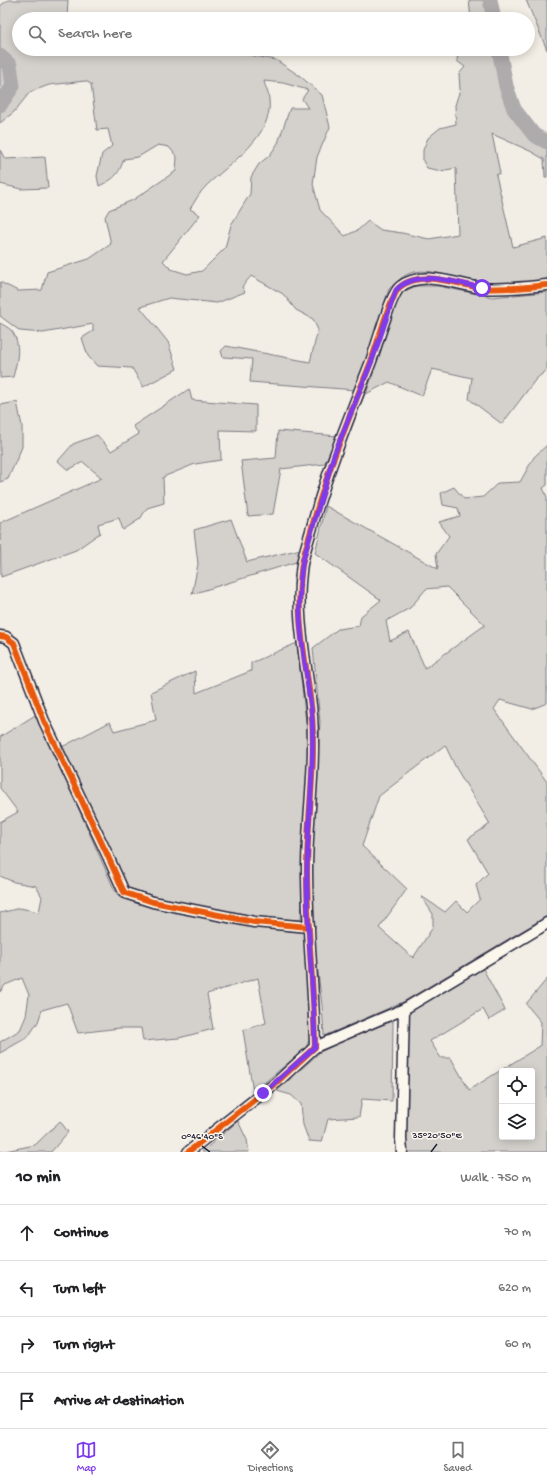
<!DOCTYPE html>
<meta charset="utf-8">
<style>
:root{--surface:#fff;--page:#f6f6f6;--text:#202124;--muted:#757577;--line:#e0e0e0;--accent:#7c3aed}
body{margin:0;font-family:"Gochi Hand",sans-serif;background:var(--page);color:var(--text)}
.controls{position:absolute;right:12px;bottom:12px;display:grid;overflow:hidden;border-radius:4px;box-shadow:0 2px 10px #0003}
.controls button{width:36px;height:36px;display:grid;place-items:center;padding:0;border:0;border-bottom:1px solid var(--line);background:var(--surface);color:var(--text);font:20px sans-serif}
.stop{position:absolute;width:12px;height:12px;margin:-9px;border:3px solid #7c3aed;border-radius:50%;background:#fff}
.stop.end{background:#7c3aed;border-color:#fff;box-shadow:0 1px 4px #0008}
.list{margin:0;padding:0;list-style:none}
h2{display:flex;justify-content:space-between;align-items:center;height:52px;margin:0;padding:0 16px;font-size:17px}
h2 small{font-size:13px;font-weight:400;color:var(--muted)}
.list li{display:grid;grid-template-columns:26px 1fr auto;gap:12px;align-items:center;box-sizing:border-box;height:56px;padding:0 16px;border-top:1px solid var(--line)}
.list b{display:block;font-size:15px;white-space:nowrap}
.list em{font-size:13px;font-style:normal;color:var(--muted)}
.icon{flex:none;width:22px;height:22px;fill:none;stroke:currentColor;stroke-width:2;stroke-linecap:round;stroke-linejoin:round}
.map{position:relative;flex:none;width:547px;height:1152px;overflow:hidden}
.search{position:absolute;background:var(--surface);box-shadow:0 2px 10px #0003;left:12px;right:12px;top:12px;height:44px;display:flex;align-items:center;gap:10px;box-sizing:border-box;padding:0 14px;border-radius:22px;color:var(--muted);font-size:15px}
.sheet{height:276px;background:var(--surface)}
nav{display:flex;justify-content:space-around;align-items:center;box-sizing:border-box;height:56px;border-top:1px solid var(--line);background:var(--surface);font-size:11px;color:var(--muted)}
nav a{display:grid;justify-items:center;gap:2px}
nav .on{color:var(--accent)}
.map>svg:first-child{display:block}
</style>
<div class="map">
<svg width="547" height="1152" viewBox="0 0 547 1152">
<rect width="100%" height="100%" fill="#f2eee5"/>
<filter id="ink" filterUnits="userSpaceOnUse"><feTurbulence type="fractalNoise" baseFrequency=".025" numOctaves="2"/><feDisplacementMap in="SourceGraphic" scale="8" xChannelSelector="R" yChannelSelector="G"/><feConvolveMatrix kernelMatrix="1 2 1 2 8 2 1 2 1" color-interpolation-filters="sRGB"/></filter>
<g filter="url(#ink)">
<g fill="#d4d1cc" stroke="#7b7a84" fill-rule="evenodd">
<path d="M8,0H68L67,19H19V49H217L276,60L300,76L322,95L330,127L317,157L313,184L320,210L345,236L358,230L368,221L381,230L402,233L429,239L458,234L456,168L441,171L427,168L423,161V150L428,138L440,128L456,124L455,105L460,90L459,74L465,67L457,61L458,50L465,49H502L516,102L534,127L547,137V177H545L544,159L530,151L492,134L500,173L496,175L513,247L547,238V282C522,284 496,287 471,282C452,279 434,268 414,272C404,274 396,283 389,289L356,390L250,382L252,359L223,357L221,351L226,346L310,362L318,330L313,319L296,310L283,294L251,276L242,287L245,292L217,303L169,298L140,307L168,342L177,369L143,387L132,368L97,366L88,356L82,338L93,331V324L43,333L20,331L0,316V282L18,291L42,290L47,272L89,259L111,244L105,217L109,210L133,200L176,171L177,157L169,147L158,145L138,157L124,159C118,176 114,179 99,186L97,176L102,154L112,146L108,129L97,130L91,84L85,81L49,85L30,92L14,112L0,123V6ZM264,81L283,83L308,90L302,99L308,108H290L278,143L270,155L259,164L251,177L250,194L231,225L225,248L202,271L187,274L171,269L163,261L200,215L190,209C195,201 200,192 206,186C230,163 274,136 269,99C269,93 265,87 264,81Z"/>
<polygon points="469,0 494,0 497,19 471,19"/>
<polygon points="526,0 547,0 547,50"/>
<polygon points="0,150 5,159 45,157 48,188 21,189 0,184"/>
<polygon points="416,286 438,286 492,297 547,292 547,370 536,379 502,424 469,399 472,378 432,369 422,396 389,382 366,394 397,302 403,292"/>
<path d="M0,323C3,325 8,327 11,330C22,343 17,362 13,377L0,378Z"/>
<polygon points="189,389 192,400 256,405 256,431 220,430 221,460 195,464 163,477 164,503 147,508 140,519 123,530 119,518 98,524 100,533 76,550 1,577 0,523 102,478 83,462 68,470 58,461 73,444 97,435 111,451 139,434 133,426"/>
<polygon points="17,402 22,426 22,447 8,479 0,482 0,405"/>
<polygon points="278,431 338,436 324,464 281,469 273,514 248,516 241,461 276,458"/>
<path d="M547,445V485L543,488L547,497V703L532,709L500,700L494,709L547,782V916L403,1002L324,1036L322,1005L313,933L310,888L320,722L313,648L338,629L359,626L361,616L381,600L315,553L326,506L438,569L436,554L449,536L439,522L460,516L458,508L443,505L441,493L454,487L464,499L483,497L498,483L520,482L534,457ZM447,587L485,625L425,668L409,632L390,641L386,621L410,608L426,589ZM445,745L456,768L490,824L468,839L488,873L476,885L480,899L467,912L456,901L445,912L421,896L433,914V927L413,958L379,928L407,889L362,846L379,796Z"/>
<polygon points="231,519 247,562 301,549 296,562 192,594 198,564 194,530"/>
<polygon points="297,643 309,749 301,920 256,918 137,895 127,888 62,747 110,722 114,731 156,720 151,692 195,671 196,693 251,671 251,663"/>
<polygon points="37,714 114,889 120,898 256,926 306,931 310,1039 305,1049 253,1092 243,1030 266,1023 258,978 207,994 213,1029 179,1038 143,1041 141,1028 120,1028 78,1033 67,1003 42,1010 38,1022 28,1037 0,1053 0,1042 20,1030 26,1016 29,995 22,978 5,985 0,992 0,913 20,908 39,912 42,897 36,886 14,882 0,876 0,822 18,812 0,788 0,737"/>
<path d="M482,967L505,1010L489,1020L483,1009L430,1041L441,1058H451L469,1090L540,1046L541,1022L526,1004L547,979V1152H405L407,1010ZM502,1071H532V1137H502Z"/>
<polygon points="393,1021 392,1101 362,1099 359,1117 328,1119 322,1142 309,1141 303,1125 301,1104 291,1095 277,1091 320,1052 350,1037"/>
<polygon points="60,1121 68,1132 51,1152 0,1152 35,1145"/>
<polygon points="238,1121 247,1140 249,1152 202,1152"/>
</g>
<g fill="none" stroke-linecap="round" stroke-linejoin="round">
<g stroke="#aeabad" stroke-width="15">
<polyline points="490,0 494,19"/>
<polyline points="499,49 506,86 514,109 534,135 547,142"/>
<polyline points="0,56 10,65 13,86 0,105"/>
</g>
<defs>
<g id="street">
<polyline points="0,636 6,637 14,643 44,721 106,852 123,890 125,893 153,902 254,922 309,927"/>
<polyline points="315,1047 404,1009 538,929 547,923"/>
<path d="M188,1152L277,1082L315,1047C314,988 307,929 307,870C307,819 316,768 312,716C308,668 295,620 301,572C302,557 308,542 312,527C327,471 349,418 370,364C376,349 390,295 400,287C422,269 457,285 482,288C503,290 526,287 547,285"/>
<polyline points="402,1152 401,1139 404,1009"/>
</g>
</defs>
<use href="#street" stroke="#22223b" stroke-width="13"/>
<use href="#street" stroke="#fbf7ec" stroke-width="10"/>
<defs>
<g id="cycleway">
<polyline points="0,636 6,637 14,643 44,721 106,852 123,890 125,893 153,902 254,922 309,927"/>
<path d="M188,1152L277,1082L315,1047C314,988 307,929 307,870C307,819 316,768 312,716C308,668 295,620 301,572C302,557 308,542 312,527C327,471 349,418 370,364C376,349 390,295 400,287C422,269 457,285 482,288C503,290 526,287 547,285"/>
</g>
</defs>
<use href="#cycleway" stroke="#fbf7ec" stroke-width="8"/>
<use href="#cycleway" stroke="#e8590c" stroke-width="6"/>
</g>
</g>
<g fill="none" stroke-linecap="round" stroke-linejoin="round" filter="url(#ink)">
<path stroke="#7c3aed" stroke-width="5" d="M263,1093L315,1047C314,988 306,928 307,868C308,818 315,768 312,717C311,704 308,691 307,678C301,639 296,599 303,560L334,455L373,358L396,290C418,268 456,283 482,288"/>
</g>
<path fill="none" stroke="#22223b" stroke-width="1.5" d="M202,1146L210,1152M431,1152L437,1144"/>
<g font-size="10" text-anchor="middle" fill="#22223b" stroke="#fbf7ec" stroke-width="3" stroke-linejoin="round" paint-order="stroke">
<text x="437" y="1138">35°20'50"E</text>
<text x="202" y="1139">0°46'40"S</text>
</g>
</svg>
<div class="controls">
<button><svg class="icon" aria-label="locate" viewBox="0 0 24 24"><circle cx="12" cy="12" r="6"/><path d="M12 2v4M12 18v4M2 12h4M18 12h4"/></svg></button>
<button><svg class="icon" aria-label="layers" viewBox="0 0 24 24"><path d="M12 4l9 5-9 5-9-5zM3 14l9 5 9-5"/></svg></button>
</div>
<div class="stop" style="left:482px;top:288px"></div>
<div class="stop end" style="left:263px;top:1093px"></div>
<div class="search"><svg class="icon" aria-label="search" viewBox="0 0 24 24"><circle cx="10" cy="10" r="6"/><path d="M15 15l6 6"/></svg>Search here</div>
</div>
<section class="sheet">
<h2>10 min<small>Walk · 750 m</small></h2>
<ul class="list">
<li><svg class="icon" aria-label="ahead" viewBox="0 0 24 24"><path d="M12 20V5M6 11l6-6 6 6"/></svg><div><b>Continue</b></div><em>70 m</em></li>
<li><svg class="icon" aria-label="left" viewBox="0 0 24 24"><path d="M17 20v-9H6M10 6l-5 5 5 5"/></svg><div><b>Turn left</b></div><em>620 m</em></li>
<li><svg class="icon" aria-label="right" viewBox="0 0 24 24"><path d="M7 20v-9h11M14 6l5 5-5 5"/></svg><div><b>Turn right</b></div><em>60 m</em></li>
<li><svg class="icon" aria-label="arrive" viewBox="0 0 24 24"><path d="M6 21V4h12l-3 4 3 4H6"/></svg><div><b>Arrive at destination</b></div></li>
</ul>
</section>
<nav>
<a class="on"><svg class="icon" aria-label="map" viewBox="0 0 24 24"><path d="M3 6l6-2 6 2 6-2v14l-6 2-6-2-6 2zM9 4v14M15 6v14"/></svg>Map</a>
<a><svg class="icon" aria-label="directions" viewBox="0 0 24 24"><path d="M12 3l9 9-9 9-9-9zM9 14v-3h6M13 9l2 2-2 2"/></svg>Directions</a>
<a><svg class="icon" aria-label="saved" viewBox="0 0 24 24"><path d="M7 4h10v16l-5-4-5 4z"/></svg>Saved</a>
</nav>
